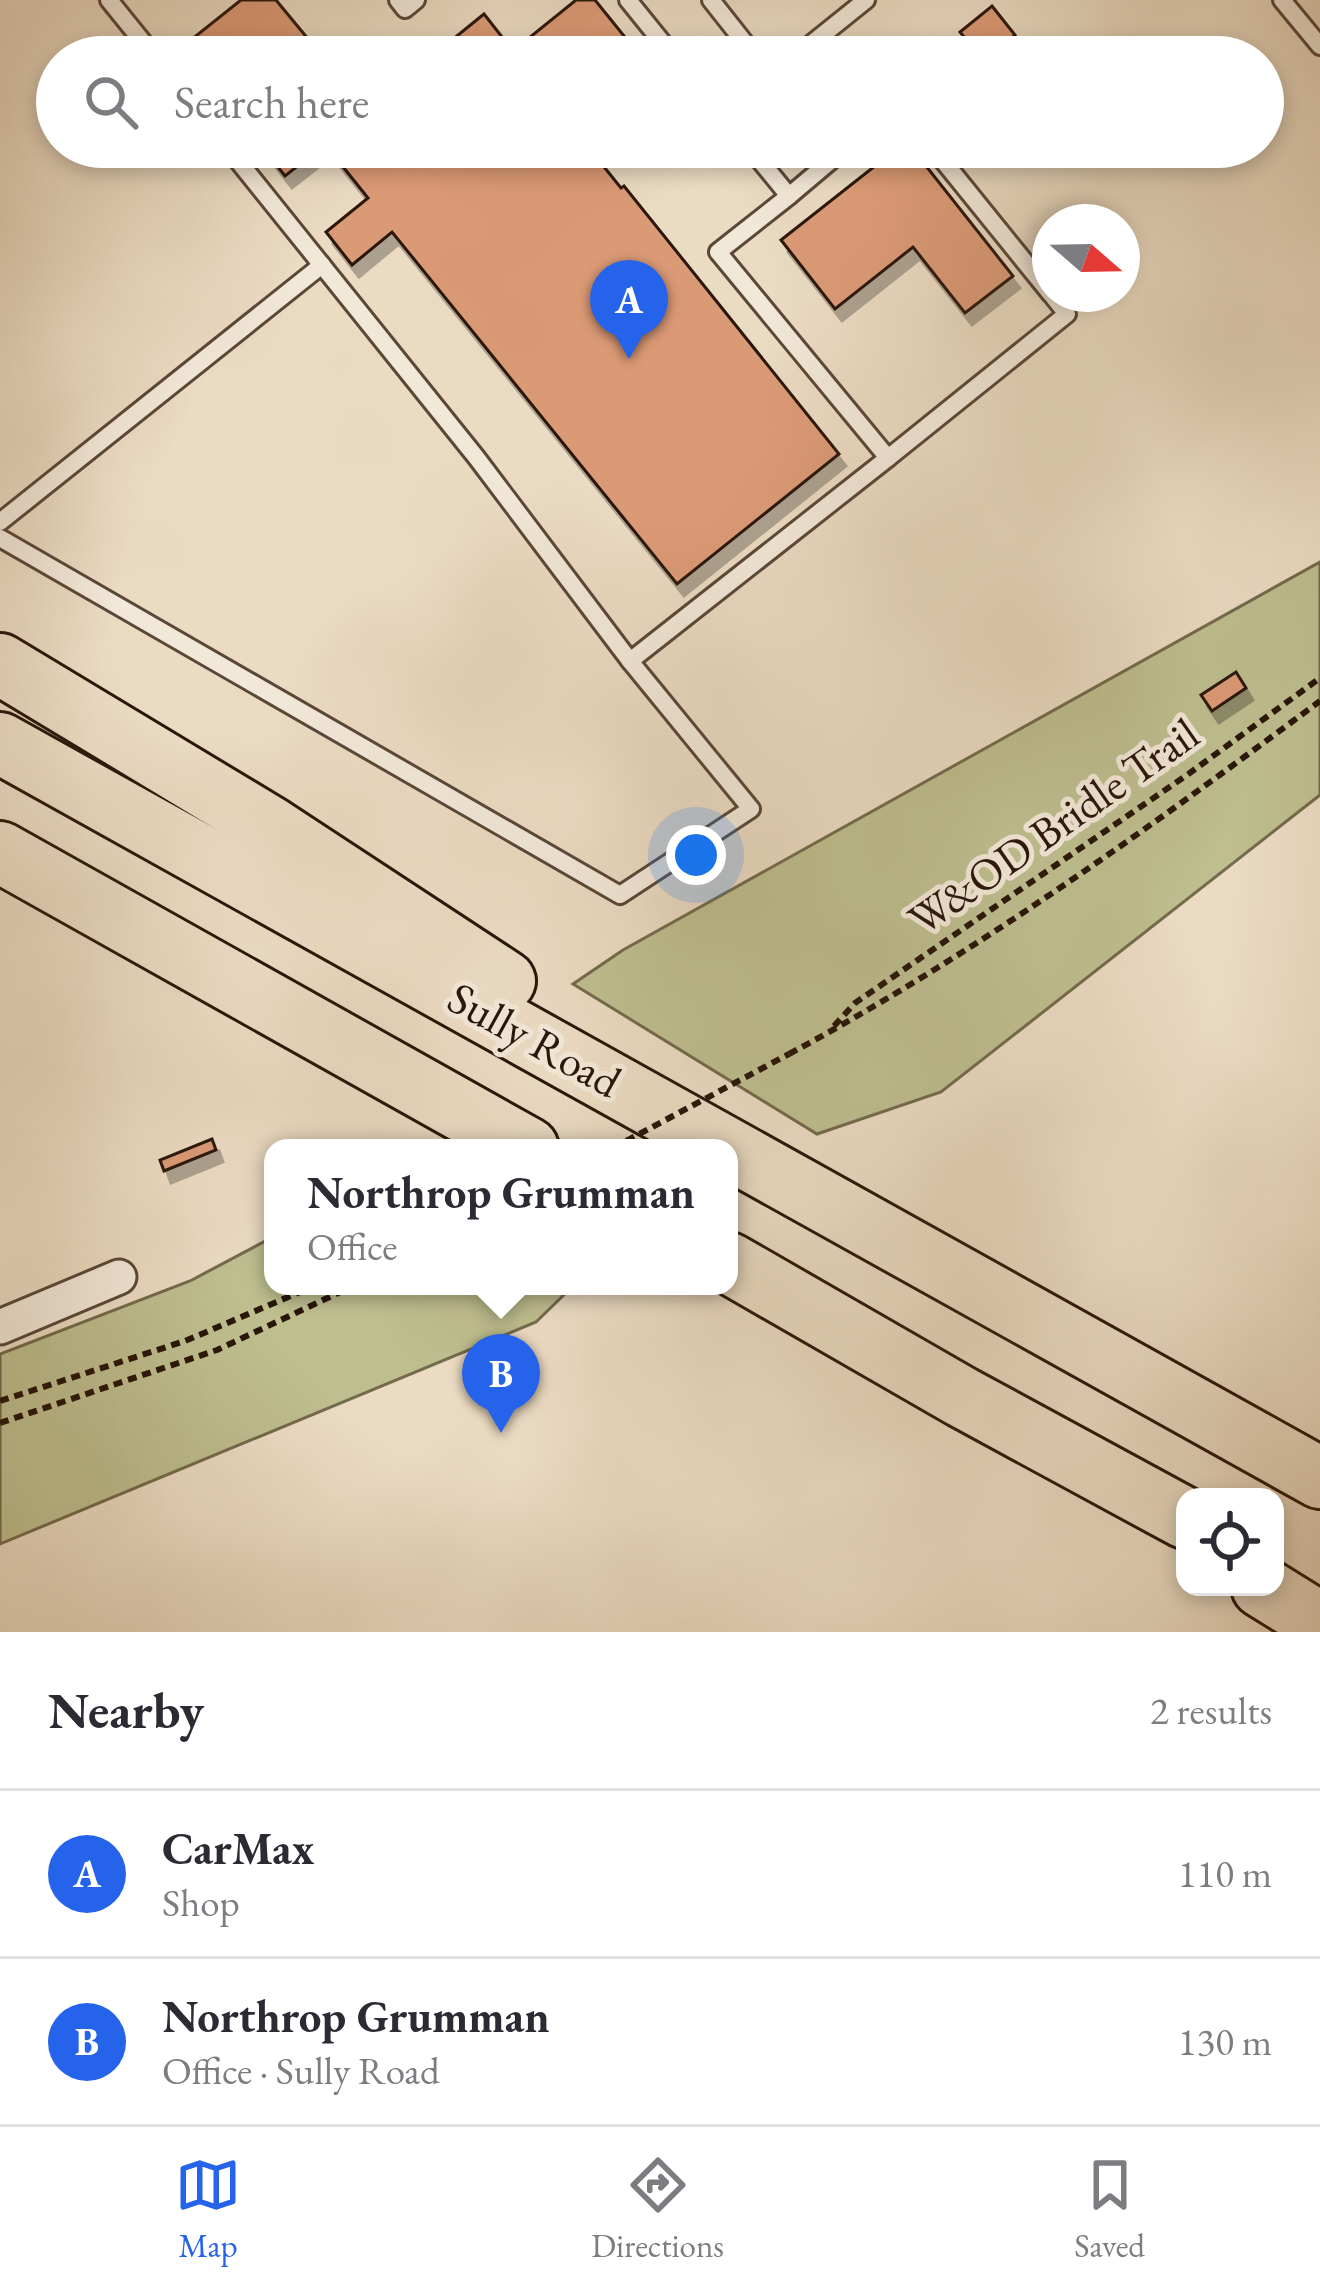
<!DOCTYPE html>
<meta charset="utf-8">
<style>
:root{--surface:#fff;--page:#f2f2f3;--text:#2b2b33;--muted:#7c7c81;--line:#e1e1e2;--accent:#2563eb}
body{margin:0;font-family:"EB Garamond",serif;background:var(--page);color:var(--text)}
.controls{position:absolute;right:36px;bottom:36px;display:grid;overflow:hidden;border-radius:24px;box-shadow:0 6px 18px #0003}
.controls button{width:108px;height:108px;display:grid;place-items:center;padding:0;border:0;border-bottom:3px solid var(--line);background:var(--surface);color:var(--text);font:60px sans-serif}
.compass{position:absolute;left:1032px;top:204px;width:108px;height:108px;border-radius:50%;background:var(--surface);box-shadow:0 6px 18px #0003;rotate:110deg}
.you{position:absolute;left:696px;top:855px;width:42px;height:42px;margin:-30px;border:9px solid #fff;border-radius:50%;background:#1a73e8;box-shadow:0 0 0 18px #1a73e833}
.badge{display:grid;place-items:center;width:78px;height:78px;border-radius:50%;background:var(--accent);color:#fff;font-size:39px;font-weight:700}
.pin{position:absolute;translate:-50% -99px;filter:drop-shadow(0 3px 6px #0008)}
.pin::after{content:'';position:absolute;top:63px;width:42px;height:36px;background:inherit;clip-path:polygon(0 0,100% 0,50% 100%)}
.popup{position:absolute;left:264px;top:1139px;width:474px;height:156px;box-sizing:border-box;display:grid;place-content:center;border-radius:24px;background:var(--surface);filter:drop-shadow(0 3px 9px #0005);font-size:39px;white-space:nowrap;color:var(--muted)}
.popup b{font-size:45px;color:var(--text)}
.popup::after{content:'';position:absolute;left:50%;top:100%;margin-left:-24px;border:24px solid transparent;border-top-color:var(--surface)}
.list{margin:0;padding:0;list-style:none}
h2{display:flex;justify-content:space-between;align-items:center;height:156px;margin:0;padding:0 48px;font-size:51px}
h2 small{font-size:39px;font-weight:400;color:var(--muted)}
.list li{display:grid;grid-template-columns:78px 1fr auto;gap:36px;align-items:center;box-sizing:border-box;height:168px;padding:0 48px;border-top:3px solid var(--line)}
.list b{display:block;font-size:45px;white-space:nowrap}
.list p{margin:0;font-size:39px;white-space:nowrap;color:var(--muted)}
.list em{font-size:39px;font-style:normal;color:var(--muted)}
.icon{flex:none;width:66px;height:66px;fill:none;stroke:currentColor;stroke-width:2;stroke-linecap:round;stroke-linejoin:round}
.map{position:relative;flex:none;width:1320px;height:1632px;overflow:hidden}
.search{position:absolute;background:var(--surface);box-shadow:0 6px 18px #0003;left:36px;right:36px;top:36px;height:132px;display:flex;align-items:center;gap:30px;box-sizing:border-box;padding:0 42px;border-radius:66px;color:var(--muted);font-size:45px}
.sheet{height:492px;background:var(--surface)}
nav{display:flex;justify-content:space-around;align-items:center;box-sizing:border-box;height:168px;border-top:3px solid var(--line);background:var(--surface);font-size:33px;color:var(--muted)}
nav a{display:grid;justify-items:center;gap:6px}
nav .on{color:var(--accent)}
.map>svg:first-child{display:block}
</style>
<div class="map">
<svg width="1320" height="1632" viewBox="0 0 1320 1632">
<defs>
<filter id="shadow"><feDropShadow dx="7" dy="12" stdDeviation="0" flood-color="#0004"/></filter>
</defs>
<rect width="100%" height="100%" fill="#ebdbc3"/>
<filter id="stains"><feTurbulence type="fractalNoise" baseFrequency=".00167" numOctaves="4"/><feColorMatrix values="0 0 0 0 .2 0 0 0 0 .09 0 0 0 0 .02 0 0 0 .5 -.17"/></filter>
<radialGradient id="worn" r=".72"><stop offset=".6" stop-color="#630" stop-opacity="0"/><stop offset="1" stop-color="#630" stop-opacity=".3"/></radialGradient>
<g fill="#bebe8f" stroke="#746a4c" stroke-width="3">
<polygon points="1320,562 1320,795 941,1092 817,1134 573,984 623,950"/>
<polygon points="273,1237 273,1286 573,1286 536,1322 0,1544 0,1354 190,1281"/>
</g>
<g fill="#db9a76" stroke="#291609" stroke-width="3" filter="url(#shadow)">
<polygon points="241,0 276,0 323,57 189,57 182,47"/>
<polygon points="576,0 595,0 641,57 431,57 484,14 513,51"/>
<polygon points="992,6 1015,35 988,57 980,57 960,32"/>
<polygon points="262,147 322,147 285,176"/>
<polygon points="327,147 588,147 621,188 624,186 839,454 677,584 392,232 352,265 326,232 368,198"/>
<polygon points="899,147 911,147 1013,276 965,313 913,247 835,309 781,240"/>
<polygon points="1236,672 1246,688 1212,711 1201,695"/>
<polygon points="212,1139 216,1150 164,1171 160,1160"/>
</g>
<g fill="none" stroke-linecap="round" stroke-linejoin="round">
<defs>
<g id="service">
<polyline points="109,0 155,57"/>
<polyline points="398,0 405,9 416,0"/>
<polyline points="628,0 674,57"/>
<polyline points="711,0 756,57"/>
<polyline points="1282,0 1320,46"/>
<polyline points="795,57 866,0"/>
<polyline points="953,57 957,54"/>
<polyline points="227,147 476,457 630,661"/>
<polyline points="749,147 789,196 847,147"/>
<polyline points="932,147 1050,293"/>
<polyline points="789,196 718,252 888,458 1067,314 1051,294"/>
<polyline points="0,522 322,265"/>
<polyline points="0,538 620,895 751,809 630,661 888,458"/>
</g>
<polyline id="minor" points="0,1327 119,1277"/>
<g id="motorway">
<polyline points="0,664 272,828 505,981"/>
<polyline points="0,743 1320,1478"/>
<polyline points="0,852 528,1148"/>
<polyline points="729,1263 962,1397 1185,1518"/>
<polyline points="1262,1587 1320,1623"/>
</g>
</defs>
<use href="#service" stroke="#5a4738" stroke-width="22"/>
<use href="#minor" stroke="#5a4738" stroke-width="39"/>
<use href="#motorway" stroke="#291609" stroke-width="66"/>
<g stroke="#291609" stroke-width="6" stroke-dasharray="9 6" stroke-linecap="butt">
<polyline points="834,1026 855,1003 1187,775 1320,678"/>
<path d="M789,1054C977,953 1149,828 1320,701"/>
<polyline points="0,1401 185,1341 314,1286"/>
<polyline points="0,1423 217,1350 353,1286"/>
</g>
<use href="#service" stroke="#f2e8d8" stroke-width="16"/>
<use href="#minor" stroke="#f2e8d8" stroke-width="33"/>
<use href="#motorway" stroke="#ebdbc3" stroke-width="60"/>
<polyline stroke="#291609" stroke-width="6" stroke-dasharray="9 6" stroke-linecap="butt" points="613,1148 789,1054"/>
</g>
<g text-anchor="middle" dominant-baseline="central" stroke-width="10" stroke-linejoin="round" paint-order="stroke">
<g font-size="45" fill="#291609" stroke="#f2e8d8">
<text transform="translate(1053 826) rotate(-35)">W&amp;OD Bridle Trail</text>
<text transform="translate(535 1039) rotate(29)">Sully Road</text>
</g>
</g>
<rect width="100%" height="100%" filter="url(#stains)"/>
<rect width="100%" height="100%" fill="url(#worn)"/>
</svg>
<div class="controls">
<button><svg class="icon" aria-label="locate" viewBox="0 0 24 24"><circle cx="12" cy="12" r="6"/><path d="M12 2v4M12 18v4M2 12h4M18 12h4"/></svg></button>
</div>
<svg class="compass" viewBox="-18 -18 36 36"><path d="M0-13l5 13h-10z" fill="#e53935"/><path d="M0 13l5-13h-10z" fill="#7c7c81"/></svg>
<div class="you"></div>
<div class="pin badge" style="left:629px;top:359px">A</div>
<div class="pin badge" style="left:501px;top:1433px">B</div>
<div class="popup"><b>Northrop Grumman</b>Office</div>
<div class="search"><svg class="icon" aria-label="search" viewBox="0 0 24 24"><circle cx="10" cy="10" r="6"/><path d="M15 15l6 6"/></svg>Search here</div>
</div>
<section class="sheet">
<h2>Nearby<small>2 results</small></h2>
<ul class="list">
<li><span class="badge">A</span><div><b>CarMax</b><p>Shop</p></div><em>110 m</em></li>
<li><span class="badge">B</span><div><b>Northrop Grumman</b><p>Office · Sully Road</p></div><em>130 m</em></li>
</ul>
</section>
<nav>
<a class="on"><svg class="icon" aria-label="map" viewBox="0 0 24 24"><path d="M3 6l6-2 6 2 6-2v14l-6 2-6-2-6 2zM9 4v14M15 6v14"/></svg>Map</a>
<a><svg class="icon" aria-label="directions" viewBox="0 0 24 24"><path d="M12 3l9 9-9 9-9-9zM9 14v-3h6M13 9l2 2-2 2"/></svg>Directions</a>
<a><svg class="icon" aria-label="saved" viewBox="0 0 24 24"><path d="M7 4h10v16l-5-4-5 4z"/></svg>Saved</a>
</nav>
